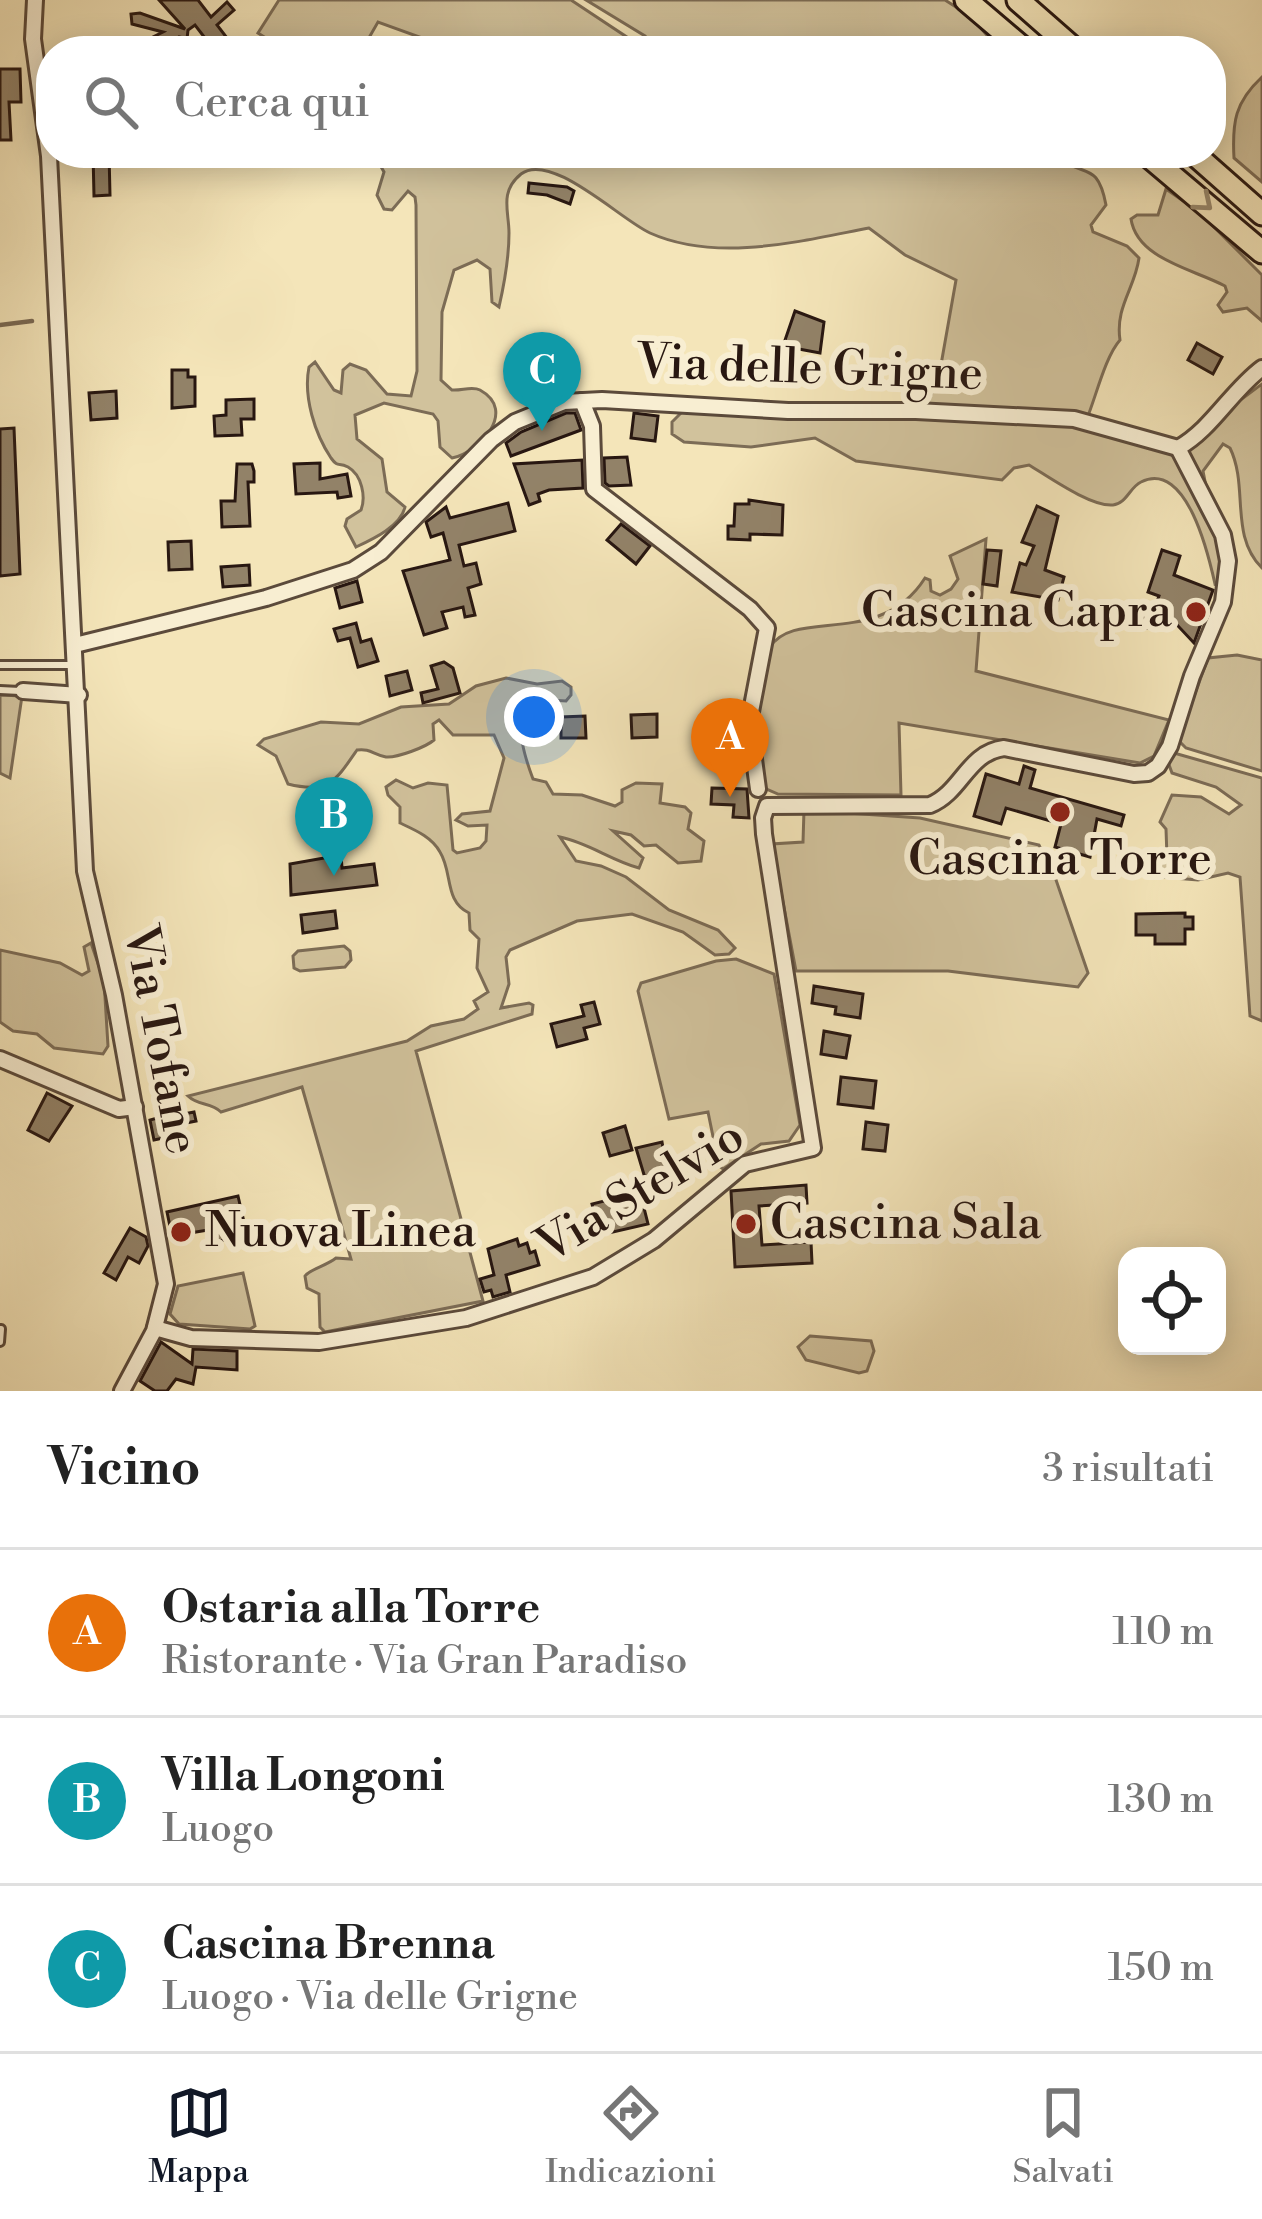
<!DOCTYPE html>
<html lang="it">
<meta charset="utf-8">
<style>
:root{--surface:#fff;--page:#f6f6f6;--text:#222;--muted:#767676;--line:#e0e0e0;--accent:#111827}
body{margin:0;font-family:"Libre Bodoni",serif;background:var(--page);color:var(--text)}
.controls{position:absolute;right:36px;bottom:36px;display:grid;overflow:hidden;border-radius:24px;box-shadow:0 6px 30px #0003}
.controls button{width:108px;height:108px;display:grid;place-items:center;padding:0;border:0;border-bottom:3px solid var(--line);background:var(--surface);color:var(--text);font:60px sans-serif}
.you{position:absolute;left:534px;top:717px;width:42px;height:42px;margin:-30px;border:9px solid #fff;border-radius:50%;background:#1a73e8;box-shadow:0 0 0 18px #1a73e833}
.badge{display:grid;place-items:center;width:78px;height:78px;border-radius:50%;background:var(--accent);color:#fff;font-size:39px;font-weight:700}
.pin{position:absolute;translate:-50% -99px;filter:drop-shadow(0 3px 6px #0008)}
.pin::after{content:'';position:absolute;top:63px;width:42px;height:36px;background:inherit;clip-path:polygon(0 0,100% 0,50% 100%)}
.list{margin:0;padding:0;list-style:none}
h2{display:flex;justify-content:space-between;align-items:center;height:156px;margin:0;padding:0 48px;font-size:51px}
h2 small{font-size:39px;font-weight:400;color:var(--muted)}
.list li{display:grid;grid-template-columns:78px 1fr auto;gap:36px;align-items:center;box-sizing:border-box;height:168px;padding:0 48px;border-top:3px solid var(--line)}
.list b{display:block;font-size:45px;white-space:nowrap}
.list p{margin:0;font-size:39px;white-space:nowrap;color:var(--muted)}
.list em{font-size:39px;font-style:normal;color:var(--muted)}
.icon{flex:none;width:66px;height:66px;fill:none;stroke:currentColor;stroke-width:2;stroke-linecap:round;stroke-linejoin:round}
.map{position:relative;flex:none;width:1262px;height:1391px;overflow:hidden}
.search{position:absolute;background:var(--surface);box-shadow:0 6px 30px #0003;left:36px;right:36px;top:36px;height:132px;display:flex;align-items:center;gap:30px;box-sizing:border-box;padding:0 42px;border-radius:48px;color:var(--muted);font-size:45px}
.sheet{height:660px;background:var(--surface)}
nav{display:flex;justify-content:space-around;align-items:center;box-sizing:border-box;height:168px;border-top:3px solid var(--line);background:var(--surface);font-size:33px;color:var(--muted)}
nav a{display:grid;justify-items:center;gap:6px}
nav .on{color:var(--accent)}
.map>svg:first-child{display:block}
</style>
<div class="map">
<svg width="1262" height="1391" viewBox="0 0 1262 1391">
<rect width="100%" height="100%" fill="#f4e5b9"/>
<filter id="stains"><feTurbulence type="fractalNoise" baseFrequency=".00167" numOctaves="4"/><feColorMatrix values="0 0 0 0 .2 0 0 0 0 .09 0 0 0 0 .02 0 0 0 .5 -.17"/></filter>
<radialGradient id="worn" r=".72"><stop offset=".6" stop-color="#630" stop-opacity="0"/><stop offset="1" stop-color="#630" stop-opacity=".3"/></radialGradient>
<g fill="#d1c29c" stroke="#7c6c56" stroke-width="3">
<polygon points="279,0 571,0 642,47 645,36 586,0 945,0 970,16 1001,51 458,51 378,22 366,43 358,40 351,51 286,51 258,33"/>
<path d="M1262,77V182L1234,158C1232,122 1235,102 1262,77Z"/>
<path d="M347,153H1055C1081,181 1097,157 1106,205L1091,225L1093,232L1127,246L1139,258C1135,288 1115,307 1120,340C1105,357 1096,397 1086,421L1186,455L1223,413L1262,384V568C1229,535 1249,487 1230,448L1223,444L1203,471L1224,579L1215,584C1209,557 1187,459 1141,482C1130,487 1126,504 1113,505C1091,507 1049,477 1029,465L1014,468L1002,480L856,461L815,438L751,447L684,442L672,434V422L682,412L798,417L924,411L939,376L956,280L905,255L869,228C801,241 717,263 650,233C621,220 551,151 521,174C499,192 509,211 509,233C509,256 504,285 499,307L492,302L490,269L477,260L454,270L442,312L441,380L452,390C461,391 472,386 480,390C518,411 479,453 452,458L440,447L438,421L433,414L384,403L355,415L357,439L382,459L387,492L405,507C401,526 373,539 356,547L345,526L347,519L361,510C366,497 362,475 348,467C338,461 339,469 331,458C315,434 303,397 309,367L315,362L334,390L341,393L343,370L350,364L366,370L387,394L411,396L417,371L416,205L415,197L408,191L392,210L384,209L377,195L384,172L380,165L328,164V156Z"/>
<path d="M1166,189L1199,212L1262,275V321L1247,308L1223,312L1218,305L1227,292L1225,286C1193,269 1137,259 1131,219L1137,215H1158Z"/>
<path d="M986,539L976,671L1169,720L1154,756L1140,763L899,723L901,795L778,794L762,787L751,722L770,647C796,607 880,649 925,578L930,580L931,591L940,595L951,589L958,579L950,556Z"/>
<polygon points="1237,655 1262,660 1262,771 1186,748 1178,740 1208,658"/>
<path d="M506,678L537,684L562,681L571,687V695L566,701L534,699L524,707C517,732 524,755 533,779L546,782L553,794L582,795L615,806L622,802V790L636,783L662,784L660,803L685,807L691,813L688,829L704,841L701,861L678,863L656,845L644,846L631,835L613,831L643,858L639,868C610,860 589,843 560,837L576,861L601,866L626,877L669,910L718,930L735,948L729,954L715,955L683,932L632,914L577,921L510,950L506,957L509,984L501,1008L529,1003L533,1005L532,1014L416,1051L483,1301L325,1332L320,1327L319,1294L307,1288L305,1276C310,1269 326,1266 336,1258L351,1259L302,1087L221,1112C211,1102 198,1106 188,1096L407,1041L431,1026L464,1019L478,1009L474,1001L488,992L477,968L479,939L470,930L469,913C444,901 453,873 440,852C432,837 415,830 400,823V807L388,795L386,787L396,780L413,788L428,783L447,785L453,850L457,853L480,848L486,841L487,825L468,826L456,820L462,814L490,811L504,758L494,735H453L439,720L433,724L434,740C426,747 397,758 386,757C374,755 370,748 357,750C335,782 328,794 288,784L276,756L258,745L264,739L321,722L359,724L401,707L449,704L476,686Z"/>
<polygon points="0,695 22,696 10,778 0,773"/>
<polygon points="1174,753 1262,778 1262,1021 1250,1016 1240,877 1228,873 1198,880 1150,876 1148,867 1167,857 1166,829 1160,822 1172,795 1201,797 1229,814 1241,805 1216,787 1172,773 1168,762"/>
<polygon points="804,810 920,818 1039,845 1054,874 1088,973 1078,987 948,971 796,971 772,844 803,842"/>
<polygon points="91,943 104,981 108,1046 103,1054 54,1048 37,1034 13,1031 0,1022 0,950 60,963 82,975 89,971 84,947"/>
<polygon points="344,946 350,951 351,960 345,967 300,971 294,968 293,956 298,951"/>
<polygon points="736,959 774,974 800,1125 789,1141 761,1144 723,1169 719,1166 708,1112 669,1119 638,991 641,983 716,961"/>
<polygon points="243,1273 255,1326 250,1329 179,1324 170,1314 178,1286"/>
<polygon points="810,1336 871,1341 874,1351 867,1371 859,1373 806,1360 798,1347"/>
</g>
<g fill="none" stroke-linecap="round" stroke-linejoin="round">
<polyline stroke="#796954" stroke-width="4.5" points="0,325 32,321"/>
</g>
<g fill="#928268" stroke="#281711" stroke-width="3">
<polygon points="159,0 198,0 211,17 227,2 234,10 217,25 237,51 215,51 195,25 188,30 187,39 179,37 160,51 139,51 147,45 145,41 163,32 132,24 131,14 140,13 185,29"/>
<polygon points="0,69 20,69 21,102 9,102 11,140 0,140"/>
<polygon points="93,153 109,153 110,195 94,196"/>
<polygon points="529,183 567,187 574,191 570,204 547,195 528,193"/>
<polygon points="795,311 824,322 820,353 783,346"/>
<polygon points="1197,343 1222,357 1213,374 1188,360"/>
<polygon points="172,370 188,370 188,377 195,377 195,406 172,408"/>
<polygon points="116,391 117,418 91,420 89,393"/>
<polygon points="254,399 254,419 241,419 242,435 215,436 214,416 226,415 226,400"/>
<polygon points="566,413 575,413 581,430 511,456 506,443 521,432"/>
<polygon points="634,413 658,416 655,441 631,438"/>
<polygon points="14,428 20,574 0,576 0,429"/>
<polygon points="627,457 631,485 609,486 605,483 604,458"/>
<polygon points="582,460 583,488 549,490 538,494 540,501 529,505 514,464"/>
<polygon points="320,463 320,479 347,474 351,496 338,498 337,492 296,494 294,464"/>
<polygon points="237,464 252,464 254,471 254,482 248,482 250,526 222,527 221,501 235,501"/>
<polygon points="749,500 783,505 782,535 750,534 750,540 728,539 728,526 734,526 735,504 749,504"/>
<polygon points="508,503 515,531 459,545 464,566 476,563 481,584 468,588 475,615 465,617 463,607 442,612 447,628 424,635 403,571 450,560 443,533 431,537 426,522 446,507 450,518"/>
<polygon points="1037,506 1058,516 1045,570 1064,577 1058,600 1012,592 1020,563 1026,565 1034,546 1022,542"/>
<polygon points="621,524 650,546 636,564 607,540"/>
<polygon points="191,541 192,569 169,570 168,542"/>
<polygon points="987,550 1001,551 997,586 983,584"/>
<polygon points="1162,550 1180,556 1174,575 1213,590 1194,643 1165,612 1159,630 1136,626 1142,611 1152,615 1159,596 1148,592"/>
<polygon points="249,565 250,585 223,587 221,567"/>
<polygon points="357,581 362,602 340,608 335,588"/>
<polygon points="356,623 361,642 371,639 378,661 358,667 350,638 338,641 334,629"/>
<polygon points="444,662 453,668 460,693 423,703 421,693 438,689 431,666"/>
<polygon points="407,671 412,690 390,696 386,676"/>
<polygon points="657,714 657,737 632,738 631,715"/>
<polygon points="585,716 586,738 561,738 561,717"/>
<polygon points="1024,766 1035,770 1030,788 1124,815 1121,826 1097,819 1090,857 1055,847 1061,824 1006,808 1001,824 974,816 986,774 1019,784"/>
<polygon points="712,788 747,789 749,818 733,817 734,805 711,804"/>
<polygon points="341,855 342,868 374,864 377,885 291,895 290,864"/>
<polygon points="335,911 337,928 303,933 301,915"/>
<polygon points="1185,913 1185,917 1193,917 1193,929 1185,929 1185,944 1155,944 1155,935 1136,935 1136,914"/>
<polygon points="814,986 863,994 860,1018 835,1014 836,1007 812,1003"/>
<polygon points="594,1002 600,1024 584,1028 587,1039 557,1047 551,1024 584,1016 581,1005"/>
<polygon points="824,1031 850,1036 846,1058 821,1054"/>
<polygon points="841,1077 876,1081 873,1108 838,1104"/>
<polygon points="47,1093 72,1106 49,1141 28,1130"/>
<polygon points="171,1106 173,1116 194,1112 196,1121 176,1125 178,1135 154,1140 150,1120 161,1117 159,1108"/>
<polygon points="866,1122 888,1125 885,1151 863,1149"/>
<polygon points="625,1126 632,1150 610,1156 603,1133"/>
<polygon points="662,1142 669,1183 648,1188 636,1148"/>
<polygon points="806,1185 807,1203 759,1206 762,1245 811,1242 812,1263 735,1267 731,1191"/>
<polygon points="640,1192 648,1224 600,1235 592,1204"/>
<polygon points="238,1196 247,1235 210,1243 208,1230 172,1236 167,1212"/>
<polygon points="130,1228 146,1237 148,1246 139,1263 128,1257 116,1280 104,1273"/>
<polygon points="517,1239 519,1246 527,1243 530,1253 535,1251 539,1265 506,1275 510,1292 493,1297 491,1290 484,1292 480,1279 494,1275 488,1249"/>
<polygon points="161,1342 192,1364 193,1349 237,1351 237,1370 196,1367 193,1384 176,1379 167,1391 155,1391 140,1381"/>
</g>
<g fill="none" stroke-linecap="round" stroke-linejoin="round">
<defs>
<g id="service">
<polyline points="0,665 73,665"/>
<polyline points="0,690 20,691"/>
<polyline points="0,1342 1,1329"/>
</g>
<g id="minor">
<polyline points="35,0 33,39 49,156 85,871 114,995 166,1284 154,1331 122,1391"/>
<polyline points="582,401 592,426 594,489 750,609 767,628 749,722 758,789"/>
<path d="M1178,448C1212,429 1231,391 1262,368"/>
<polyline points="75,645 266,598 353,570 381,552 491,440 515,422 564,402 602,400 788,411 916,411 1074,419 1178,448"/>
<polyline points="23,691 79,695"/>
<polyline points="0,1059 119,1109 135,1107"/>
<path d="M155,1328L191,1338L319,1342L466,1318L593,1277L654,1240L745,1164L813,1148L764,834L763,818L767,806L930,805C962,792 967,753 1004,748L1134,774L1148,773L1158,766L1170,746L1192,676L1223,602L1228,561L1223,535L1178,448"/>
</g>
<g id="trunk">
<polyline points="966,0 1026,51"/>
<polyline points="1018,0 1076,51"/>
<polyline points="1145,153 1262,252"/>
<polyline points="1193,153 1262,214"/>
</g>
</defs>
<use href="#service" stroke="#5b4a3b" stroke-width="12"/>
<use href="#minor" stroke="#5b4a3b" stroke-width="20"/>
<use href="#trunk" stroke="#281711" stroke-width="27"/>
<use href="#service" stroke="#f8eed2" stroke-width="6"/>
<use href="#minor" stroke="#f8eed2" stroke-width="14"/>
<use href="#trunk" stroke="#f4e5b9" stroke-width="21"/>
</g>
<defs><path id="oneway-chevron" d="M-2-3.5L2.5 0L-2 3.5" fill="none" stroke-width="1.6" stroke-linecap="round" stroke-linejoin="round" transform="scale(3)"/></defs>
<use stroke="#98886d" href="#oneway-chevron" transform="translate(1204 203) rotate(40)"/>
<g fill="#8f2418" stroke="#f8eed2" stroke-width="4.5">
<circle cx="1196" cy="612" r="12"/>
<circle cx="1060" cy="812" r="12"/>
<circle cx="746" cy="1224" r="12"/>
<circle cx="181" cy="1232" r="12"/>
</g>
<g text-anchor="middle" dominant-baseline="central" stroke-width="12" stroke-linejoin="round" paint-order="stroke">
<g font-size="48" fill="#281711" stroke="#f8eed2">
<text transform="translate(810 369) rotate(2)">Via delle Grigne</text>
<text transform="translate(160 1040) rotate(79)">Via Tofane</text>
<text transform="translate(641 1192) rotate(-31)">Via Stelvio</text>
</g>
<g font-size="48" fill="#281711" stroke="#f8eed2" text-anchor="start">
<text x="1172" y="612" text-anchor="end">Cascina Capra</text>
<text x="1060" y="860" text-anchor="middle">Cascina Torre</text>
<text x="770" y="1224">Cascina Sala</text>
<text x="205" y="1232">Nuova Linea</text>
</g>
</g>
<rect width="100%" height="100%" filter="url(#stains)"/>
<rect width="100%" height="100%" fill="url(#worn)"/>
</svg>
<div class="controls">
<button><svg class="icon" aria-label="locate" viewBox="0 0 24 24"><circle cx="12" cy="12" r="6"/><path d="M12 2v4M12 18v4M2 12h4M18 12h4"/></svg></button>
</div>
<div class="you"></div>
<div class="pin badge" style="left:730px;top:797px;background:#e8710a">A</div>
<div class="pin badge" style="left:334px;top:876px;background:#0f9aa8">B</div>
<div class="pin badge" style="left:542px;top:431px;background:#0f9aa8">C</div>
<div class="search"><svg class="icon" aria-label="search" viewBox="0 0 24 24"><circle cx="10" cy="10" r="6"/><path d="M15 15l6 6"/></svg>Cerca qui</div>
</div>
<section class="sheet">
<h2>Vicino<small>3 risultati</small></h2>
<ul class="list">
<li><span class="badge" style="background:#e8710a">A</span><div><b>Ostaria alla Torre</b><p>Ristorante · Via Gran Paradiso</p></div><em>110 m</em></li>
<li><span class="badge" style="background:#0f9aa8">B</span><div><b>Villa Longoni</b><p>Luogo</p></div><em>130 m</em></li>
<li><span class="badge" style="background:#0f9aa8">C</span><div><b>Cascina Brenna</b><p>Luogo · Via delle Grigne</p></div><em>150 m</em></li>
</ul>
</section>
<nav>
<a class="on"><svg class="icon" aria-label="map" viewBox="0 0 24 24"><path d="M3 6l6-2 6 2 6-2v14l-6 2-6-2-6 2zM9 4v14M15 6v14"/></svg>Mappa</a>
<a><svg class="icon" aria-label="directions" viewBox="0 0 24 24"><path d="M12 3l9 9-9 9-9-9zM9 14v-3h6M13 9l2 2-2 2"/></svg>Indicazioni</a>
<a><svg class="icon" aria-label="saved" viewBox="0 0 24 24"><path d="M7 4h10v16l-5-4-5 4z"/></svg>Salvati</a>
</nav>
